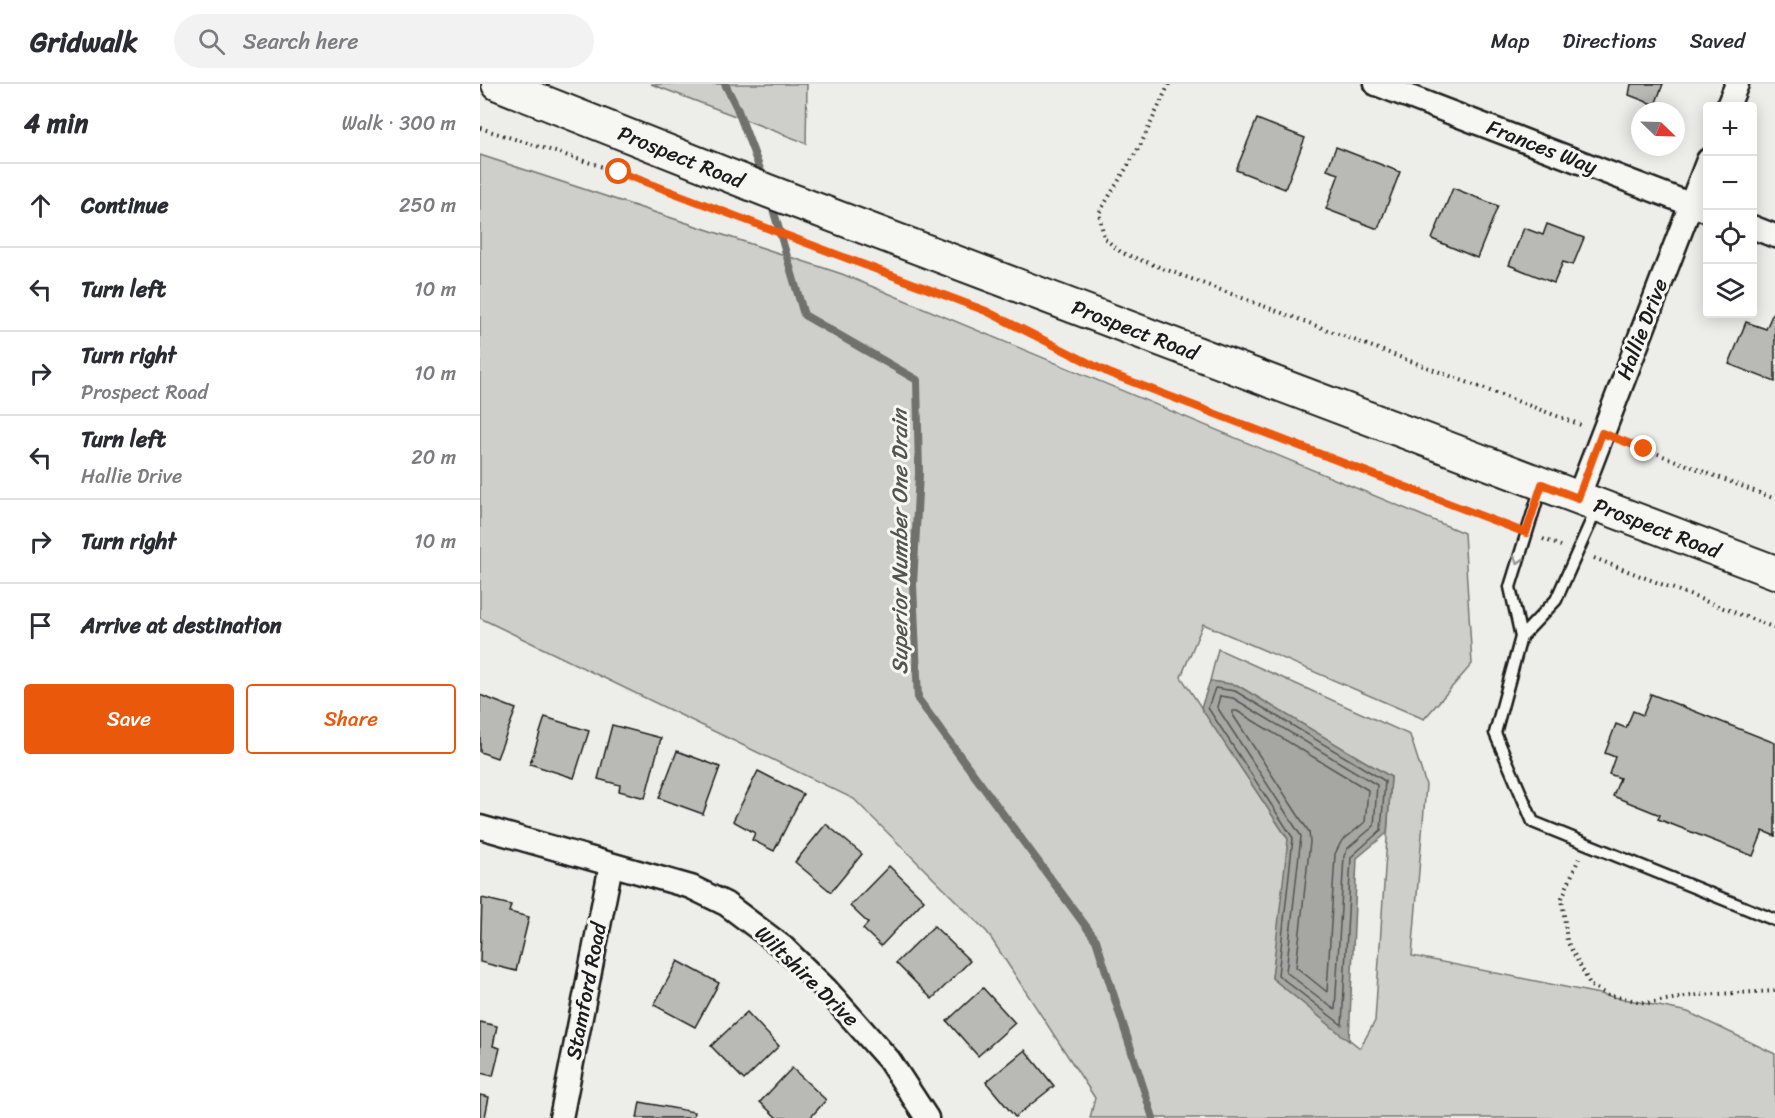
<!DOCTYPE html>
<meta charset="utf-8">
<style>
:root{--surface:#fff;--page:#f2f2f3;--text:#2b2b33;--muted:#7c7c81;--line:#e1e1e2;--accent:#ea580c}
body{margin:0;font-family:Sriracha,sans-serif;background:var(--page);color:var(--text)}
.controls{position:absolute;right:18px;top:18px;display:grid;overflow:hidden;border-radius:6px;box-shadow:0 3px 15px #0003}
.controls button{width:54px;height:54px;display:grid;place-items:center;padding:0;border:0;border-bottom:2px solid var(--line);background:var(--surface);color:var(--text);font:30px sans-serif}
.compass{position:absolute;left:1151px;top:18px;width:54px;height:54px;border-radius:50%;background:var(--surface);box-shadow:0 3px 15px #0003;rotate:113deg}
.stop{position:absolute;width:18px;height:18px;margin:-14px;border:4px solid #ea580c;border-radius:50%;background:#fff}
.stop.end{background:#ea580c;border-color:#fff;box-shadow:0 2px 6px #0008}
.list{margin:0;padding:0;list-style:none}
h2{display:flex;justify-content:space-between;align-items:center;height:78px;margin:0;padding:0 24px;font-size:26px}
h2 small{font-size:20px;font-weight:400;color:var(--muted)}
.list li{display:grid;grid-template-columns:39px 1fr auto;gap:18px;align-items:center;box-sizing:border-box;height:84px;padding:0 24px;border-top:2px solid var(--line)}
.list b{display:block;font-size:22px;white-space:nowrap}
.list p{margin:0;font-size:20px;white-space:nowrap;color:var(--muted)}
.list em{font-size:20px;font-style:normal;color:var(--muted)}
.actions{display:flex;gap:12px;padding:18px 24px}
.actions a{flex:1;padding:14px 0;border:2px solid var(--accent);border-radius:6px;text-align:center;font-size:21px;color:var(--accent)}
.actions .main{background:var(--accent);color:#fff}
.icon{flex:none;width:33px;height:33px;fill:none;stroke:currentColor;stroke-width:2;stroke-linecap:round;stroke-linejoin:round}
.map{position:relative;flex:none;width:1295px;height:1034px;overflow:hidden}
header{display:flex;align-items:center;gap:36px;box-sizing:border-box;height:84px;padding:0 30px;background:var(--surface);border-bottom:2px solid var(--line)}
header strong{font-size:28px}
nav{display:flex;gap:33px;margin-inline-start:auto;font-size:21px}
.search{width:420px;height:54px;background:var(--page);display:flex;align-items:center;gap:15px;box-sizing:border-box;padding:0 21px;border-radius:33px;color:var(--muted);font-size:22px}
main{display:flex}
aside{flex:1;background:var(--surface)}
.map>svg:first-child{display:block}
</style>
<header>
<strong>Gridwalk</strong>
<div class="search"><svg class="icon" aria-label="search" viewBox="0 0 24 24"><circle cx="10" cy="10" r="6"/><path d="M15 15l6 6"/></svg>Search here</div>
<nav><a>Map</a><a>Directions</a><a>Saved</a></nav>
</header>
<main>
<aside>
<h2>4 min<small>Walk · 300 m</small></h2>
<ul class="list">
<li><svg class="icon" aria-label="ahead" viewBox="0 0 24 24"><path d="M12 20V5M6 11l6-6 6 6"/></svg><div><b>Continue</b></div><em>250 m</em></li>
<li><svg class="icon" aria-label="left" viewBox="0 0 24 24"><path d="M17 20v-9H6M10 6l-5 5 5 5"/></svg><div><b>Turn left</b></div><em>10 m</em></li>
<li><svg class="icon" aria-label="right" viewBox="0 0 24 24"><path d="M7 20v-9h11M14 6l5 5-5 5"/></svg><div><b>Turn right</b><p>Prospect Road</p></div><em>10 m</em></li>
<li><svg class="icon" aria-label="left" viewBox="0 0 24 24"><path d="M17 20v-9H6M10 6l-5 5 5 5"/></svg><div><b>Turn left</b><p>Hallie Drive</p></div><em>20 m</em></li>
<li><svg class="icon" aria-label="right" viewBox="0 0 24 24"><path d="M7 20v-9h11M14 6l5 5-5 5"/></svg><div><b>Turn right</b></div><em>10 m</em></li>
<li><svg class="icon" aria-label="arrive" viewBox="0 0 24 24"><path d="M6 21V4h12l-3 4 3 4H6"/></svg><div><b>Arrive at destination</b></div></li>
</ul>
<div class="actions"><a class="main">Save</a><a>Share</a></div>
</aside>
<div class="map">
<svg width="1295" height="1034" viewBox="0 0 1295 1034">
<rect width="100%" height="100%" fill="#edede9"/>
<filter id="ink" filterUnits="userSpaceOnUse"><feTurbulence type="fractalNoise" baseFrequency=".0167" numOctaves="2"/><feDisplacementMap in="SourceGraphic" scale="12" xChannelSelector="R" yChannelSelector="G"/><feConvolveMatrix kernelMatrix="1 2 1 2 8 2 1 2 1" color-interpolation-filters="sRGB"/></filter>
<g filter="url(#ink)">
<g fill="#cececb" stroke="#757574" stroke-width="1.5">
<polygon points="171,0 327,0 326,59"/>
<polygon points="0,71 362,190 984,449 992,580 944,635 723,540 701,593 810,758 792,894 880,964 895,937 911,693 757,601 730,597 738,565 930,651 946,701 932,872 1208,928 1295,970 1295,1034 610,1034 615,1014 507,848 374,715 0,534"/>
</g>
<polygon fill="#a6a6a3" stroke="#6f6f6d" stroke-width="1.5" points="730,597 757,601 911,693 907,749 877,774 869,957 792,894 808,755 721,624"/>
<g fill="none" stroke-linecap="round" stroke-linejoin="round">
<g stroke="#535352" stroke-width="1.5">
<polygon points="735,604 755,607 905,697 901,746 871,773 862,941 798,891 813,754 728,624"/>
<polygon points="740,612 753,614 897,701 894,742 868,764 864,772 855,926 806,888 821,752 737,623"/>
<polygon points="753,627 757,627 888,706 885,738 861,758 855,770 847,908 816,883 830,758 829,748 753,631"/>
</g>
<g stroke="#6f6f6d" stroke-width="8">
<polyline points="245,0 257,24 284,96"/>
<polyline points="291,118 324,231 437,296 439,390 433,501 438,615 616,856 673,1034"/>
</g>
</g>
<g fill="#b9b9b6" stroke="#1c1c1c" stroke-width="1.5">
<polygon points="1151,0 1183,0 1175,21 1149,11"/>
<polygon points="777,35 825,54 805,105 756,86"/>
<polygon points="856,63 920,88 898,145 846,125 859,90 847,86"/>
<polygon points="973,104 1018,122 997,174 952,155"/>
<polygon points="1067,140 1104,154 1093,181 1083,178 1074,199 1029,181 1044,144 1063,151"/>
<polygon points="1295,224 1295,298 1249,280 1266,238 1286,245"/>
<polygon points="1171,610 1295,659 1295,752 1283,747 1273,772 1178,735 1180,731 1133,712 1140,694 1129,690 1135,673 1125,669 1136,640 1146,644 1153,627 1163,631"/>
<polygon points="0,611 36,625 17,674 0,668"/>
<polygon points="65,633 109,647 94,694 50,680"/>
<polygon points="132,641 181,654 165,714 139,707 140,701 118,695"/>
<polygon points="197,667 240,683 223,730 179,714"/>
<polygon points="278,687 323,710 294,767 272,756 275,749 253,737"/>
<polygon points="346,740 382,770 351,808 315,778"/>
<polygon points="409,782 444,816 401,862 383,845 388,839 370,822"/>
<polygon points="2,814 31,821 29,828 49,833 36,887 0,878"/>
<polygon points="454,842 490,877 452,915 416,879"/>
<polygon points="198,877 239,899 215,943 174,921"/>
<polygon points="503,904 535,939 498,972 467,937"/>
<polygon points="267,928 299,962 264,996 231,962"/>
<polygon points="0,938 17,942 13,962 20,964 13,992 0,989"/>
<polygon points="545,966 574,1002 535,1033 506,998"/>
<polygon points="312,984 346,1016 330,1034 297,1034 280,1018"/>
<polygon points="0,1011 9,1013 5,1033 10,1034 0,1034"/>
<polygon points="160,1018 214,1028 213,1034 157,1034"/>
</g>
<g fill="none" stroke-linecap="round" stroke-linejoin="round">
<defs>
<g id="service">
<polyline points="1061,403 1030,503 1041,553 1076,516 1117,424"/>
<polyline points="1041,553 1015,649 1053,738 1295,836"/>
</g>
<g id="minor">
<polyline points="896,0 1228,127"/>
<polyline points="1248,22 1257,0"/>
<polyline points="1272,143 1295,152"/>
<polyline points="1098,414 1228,76"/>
<polyline points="0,743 211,803 246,820 303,863 346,905 409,976 447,1034"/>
<polyline points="81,1034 131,781"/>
</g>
<polyline id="secondary" points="18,0 288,107 1295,488"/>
</defs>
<use href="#service" stroke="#1c1c1c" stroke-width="15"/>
<use href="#minor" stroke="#1c1c1c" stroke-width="27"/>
<use href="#secondary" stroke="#1c1c1c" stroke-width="36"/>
<g stroke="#1c1c1c" stroke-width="4" stroke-dasharray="1.5 4.5" stroke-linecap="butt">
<polyline points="689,0 661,60 619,129 624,154 642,169 1101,341"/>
<polyline points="0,44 139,88 506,227 629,289 1031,443"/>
<polyline points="1144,357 1295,415"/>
<polyline points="1063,455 1081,462"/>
<polyline points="1114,474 1295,544"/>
<polyline points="1099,774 1082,814 1087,857 1111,902 1128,911 1167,919 1218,911 1295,907"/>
</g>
<use href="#service" stroke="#f6f6f2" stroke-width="10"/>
<use href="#minor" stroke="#f6f6f2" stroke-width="22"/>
<use href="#secondary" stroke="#f6f6f2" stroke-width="32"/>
</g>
<defs><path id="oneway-chevron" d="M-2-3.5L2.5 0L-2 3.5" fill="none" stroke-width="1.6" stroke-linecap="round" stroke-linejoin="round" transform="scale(1.5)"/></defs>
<use stroke="#949492" href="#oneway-chevron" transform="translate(1038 476) rotate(107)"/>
</g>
<g fill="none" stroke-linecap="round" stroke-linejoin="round" filter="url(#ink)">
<polyline stroke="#ea580c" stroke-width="8" points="139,88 506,227 629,289 1046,449 1062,400 1098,414 1122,349 1164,365"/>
</g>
<g text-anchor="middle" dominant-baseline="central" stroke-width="6" stroke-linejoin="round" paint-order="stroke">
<g font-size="21" fill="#1c1c1c" stroke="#f6f6f2">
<text transform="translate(1062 63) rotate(21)">Frances Way</text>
<text transform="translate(201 73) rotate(22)">Prospect Road</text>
<text transform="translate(1162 245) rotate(-69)">Hallie Drive</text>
<text transform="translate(655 246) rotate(21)">Prospect Road</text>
<text transform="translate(1177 444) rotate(21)">Prospect Road</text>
<text transform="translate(327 892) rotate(44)">Wiltshire Drive</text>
<text transform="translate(106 907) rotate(-79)">Stamford Road</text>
</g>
<g font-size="22" font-style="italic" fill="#535352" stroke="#f6f6f2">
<text transform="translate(419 458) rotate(-90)">Superior Number One Drain</text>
</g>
</g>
</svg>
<div class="controls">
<button>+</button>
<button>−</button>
<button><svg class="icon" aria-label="locate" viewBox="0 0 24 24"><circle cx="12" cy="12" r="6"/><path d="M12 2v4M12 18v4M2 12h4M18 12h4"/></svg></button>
<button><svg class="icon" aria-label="layers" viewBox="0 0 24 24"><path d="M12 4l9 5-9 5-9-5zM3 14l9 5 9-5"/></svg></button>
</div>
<svg class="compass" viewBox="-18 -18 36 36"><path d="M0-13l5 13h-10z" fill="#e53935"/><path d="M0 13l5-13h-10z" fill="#7c7c81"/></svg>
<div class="stop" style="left:139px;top:88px"></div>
<div class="stop end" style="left:1164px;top:365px"></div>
</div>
</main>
